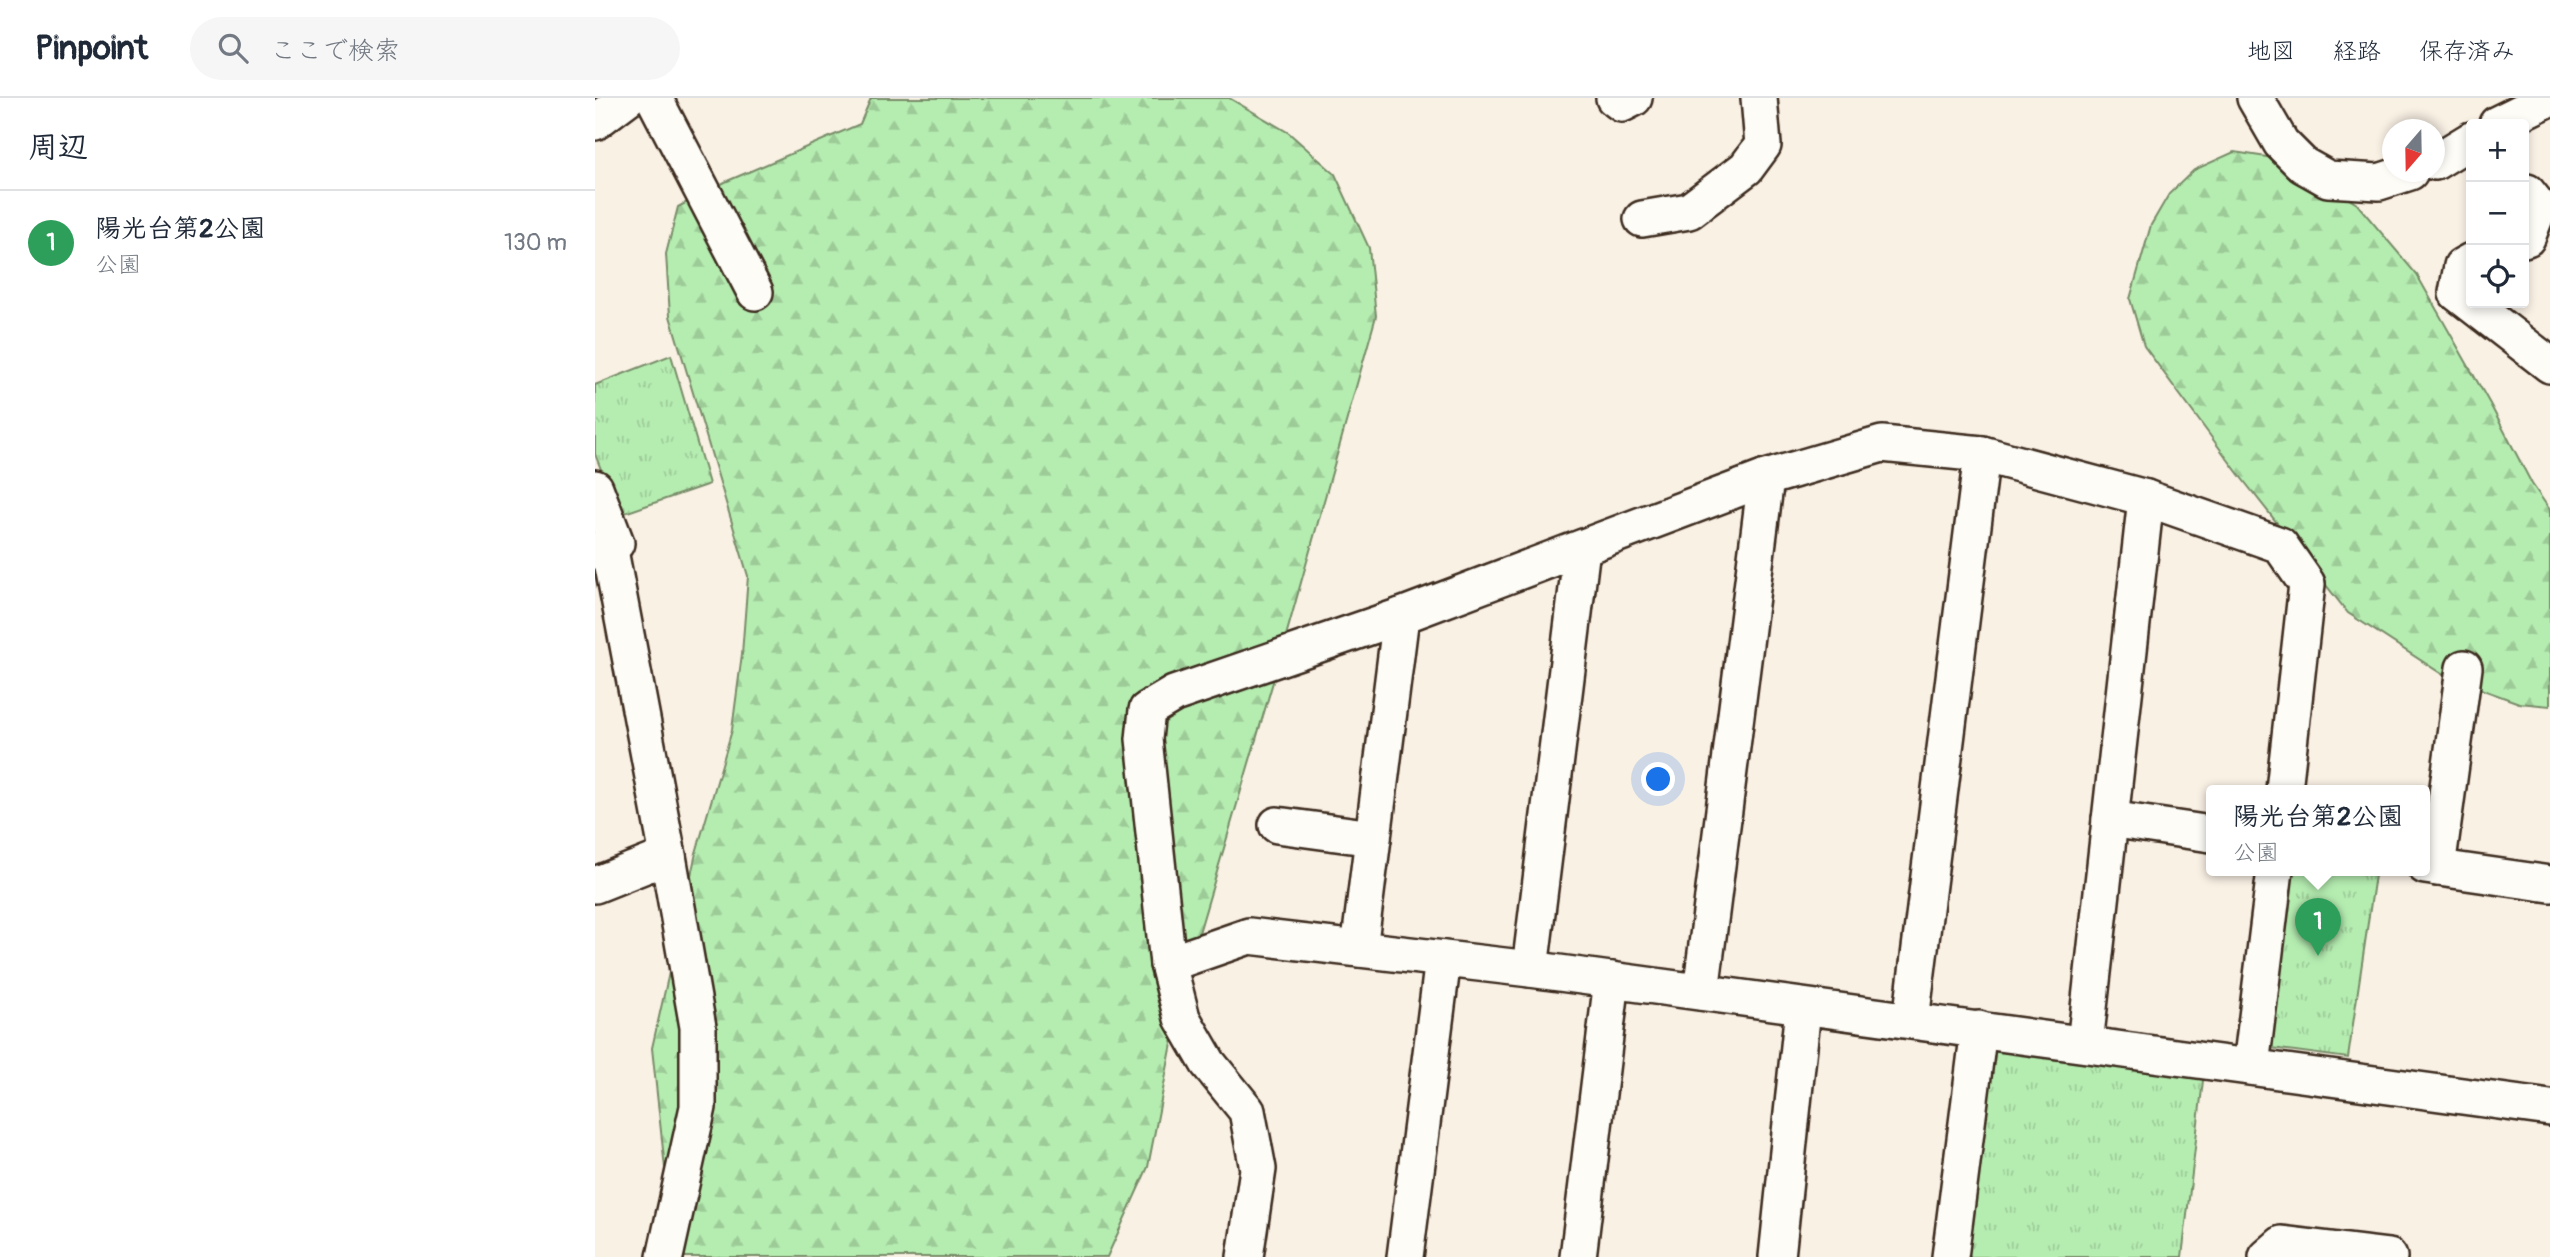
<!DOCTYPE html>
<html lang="ja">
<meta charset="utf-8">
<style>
:root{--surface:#fff;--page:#f6f6f7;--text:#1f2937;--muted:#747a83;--line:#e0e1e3;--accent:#111827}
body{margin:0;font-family:Pangolin,"Klee One",sans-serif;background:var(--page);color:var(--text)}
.controls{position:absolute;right:21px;top:21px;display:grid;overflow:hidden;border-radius:7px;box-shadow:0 4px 10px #0003}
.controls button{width:63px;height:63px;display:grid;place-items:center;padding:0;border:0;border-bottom:2px solid var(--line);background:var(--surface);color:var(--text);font:35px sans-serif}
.compass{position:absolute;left:1787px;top:21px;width:63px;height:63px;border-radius:50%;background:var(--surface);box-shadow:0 4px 10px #0003;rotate:200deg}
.you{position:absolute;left:1064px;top:682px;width:24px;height:24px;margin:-18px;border:5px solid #fff;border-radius:50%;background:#1a73e8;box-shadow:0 0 0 10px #1a73e833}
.badge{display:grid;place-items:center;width:46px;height:46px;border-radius:50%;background:var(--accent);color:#fff;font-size:23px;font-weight:700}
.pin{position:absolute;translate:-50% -58px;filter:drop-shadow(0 2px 4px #0008)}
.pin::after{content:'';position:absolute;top:37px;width:24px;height:21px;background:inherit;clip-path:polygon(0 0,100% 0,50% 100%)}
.popup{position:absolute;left:1611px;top:687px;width:224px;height:91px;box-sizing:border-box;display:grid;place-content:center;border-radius:7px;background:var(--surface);filter:drop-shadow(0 2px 5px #0005);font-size:23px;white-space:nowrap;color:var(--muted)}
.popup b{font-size:26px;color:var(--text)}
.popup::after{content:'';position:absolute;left:50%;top:100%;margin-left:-14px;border:14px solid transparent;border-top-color:var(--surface)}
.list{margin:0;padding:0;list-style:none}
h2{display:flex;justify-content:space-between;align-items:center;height:91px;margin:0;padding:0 28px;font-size:30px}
h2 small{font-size:23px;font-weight:400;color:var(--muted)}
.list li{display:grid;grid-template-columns:46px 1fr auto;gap:21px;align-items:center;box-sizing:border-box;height:105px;padding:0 28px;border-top:2px solid var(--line)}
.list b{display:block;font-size:26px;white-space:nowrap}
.list p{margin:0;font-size:23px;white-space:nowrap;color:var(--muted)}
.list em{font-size:23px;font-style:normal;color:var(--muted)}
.icon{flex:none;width:38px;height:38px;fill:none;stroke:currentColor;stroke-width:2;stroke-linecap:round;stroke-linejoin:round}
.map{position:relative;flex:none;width:1955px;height:1159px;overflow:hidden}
header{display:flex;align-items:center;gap:42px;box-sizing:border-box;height:98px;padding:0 35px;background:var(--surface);border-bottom:2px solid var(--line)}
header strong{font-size:33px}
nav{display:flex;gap:38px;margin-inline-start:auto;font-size:24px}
.search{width:490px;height:63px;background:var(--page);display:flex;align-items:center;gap:18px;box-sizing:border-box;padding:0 24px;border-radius:38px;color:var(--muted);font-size:26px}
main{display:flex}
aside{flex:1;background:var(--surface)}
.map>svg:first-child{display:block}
</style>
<header>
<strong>Pinpoint</strong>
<div class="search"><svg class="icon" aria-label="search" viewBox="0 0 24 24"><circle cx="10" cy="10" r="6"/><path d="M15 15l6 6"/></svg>ここで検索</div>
<nav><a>地図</a><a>経路</a><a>保存済み</a></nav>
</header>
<main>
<aside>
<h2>周辺<small></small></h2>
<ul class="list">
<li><span class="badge" style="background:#2e9e5b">1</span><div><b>陽光台第2公園</b><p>公園</p></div><em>130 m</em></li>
</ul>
</aside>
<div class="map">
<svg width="1955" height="1159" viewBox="0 0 1955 1159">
<defs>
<pattern id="forest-firs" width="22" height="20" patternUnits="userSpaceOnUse" patternTransform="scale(1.75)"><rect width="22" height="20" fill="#b5edb1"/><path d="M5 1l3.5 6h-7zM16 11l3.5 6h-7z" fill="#9dcb98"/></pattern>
<pattern id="park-tufts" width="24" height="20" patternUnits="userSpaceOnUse" patternTransform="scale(1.75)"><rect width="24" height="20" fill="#b5edb1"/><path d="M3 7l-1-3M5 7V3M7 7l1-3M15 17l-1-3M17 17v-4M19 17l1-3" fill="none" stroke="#9dcb98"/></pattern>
</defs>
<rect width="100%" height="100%" fill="#faf1e5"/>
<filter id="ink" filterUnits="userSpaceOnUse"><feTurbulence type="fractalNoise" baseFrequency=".0143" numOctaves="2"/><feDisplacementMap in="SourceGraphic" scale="14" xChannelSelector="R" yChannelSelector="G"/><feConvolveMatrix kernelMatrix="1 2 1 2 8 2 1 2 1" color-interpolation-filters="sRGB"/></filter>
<g filter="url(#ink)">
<g fill="url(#forest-firs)" stroke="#788c68" stroke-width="2">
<polygon points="276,0 634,0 694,35 740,76 774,150 781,218 678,584 588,889 553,1069 512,1159 90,1159 74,1107 57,950 101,755 137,632 147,556 153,478 75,218 71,156 83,109 130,84 265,26"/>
<polygon points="1639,54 1691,62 1762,106 1822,177 1895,306 1937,386 1955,412 1955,608 1924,605 1850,578 1753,515 1645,378 1549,248 1535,201 1556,127 1574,96 1599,72"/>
</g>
<g fill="url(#park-tufts)" stroke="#788c68" stroke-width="2">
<polygon points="76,257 114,386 24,417 0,356 0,287"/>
<polygon points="1701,772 1740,772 1780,777 1753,960 1677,950 1668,935 1687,782"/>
<polygon points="1397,946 1609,974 1587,1159 1367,1159"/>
</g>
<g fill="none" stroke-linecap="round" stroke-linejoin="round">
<defs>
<g id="street">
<polyline points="59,0 160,194"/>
<polyline points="1019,0 1027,6 1039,0"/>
<polyline points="1660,0 1686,45 1708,67 1733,81 1784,84 1815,74"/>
<polyline points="0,24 32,0"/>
<polyline points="1902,26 1955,0"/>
<polyline points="1840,64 1876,42"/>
<polyline points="1929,94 1932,94 1944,109 1932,140 1929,141"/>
<polyline points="1047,121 1094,113 1151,70 1168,47 1164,0"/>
<polyline points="1876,163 1867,168 1862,195 1955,267"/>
<polyline points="0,390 21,445 0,453"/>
<polyline points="14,447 73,758 103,929 103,1009 70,1159"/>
<polyline points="1515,721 1616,736"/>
<polyline points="682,727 778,740"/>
<polyline points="1830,768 1955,786"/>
<polyline points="1842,770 1869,570"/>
<polyline points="0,787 73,758"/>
<polyline points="764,851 806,518"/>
<polyline points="573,866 654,838 935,871 1955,1010"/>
<polyline points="935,871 987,450"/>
<polyline points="1106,894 1171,380"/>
<polyline points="1316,922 1387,356"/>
<polyline points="1490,946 1551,400"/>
<polyline points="1656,968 1680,772"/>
<polyline points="650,1159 663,1071 652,1013 613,965 587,920 573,866 549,641 552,612 579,596 806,518 1171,380 1287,346 1387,356 1551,400 1685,447 1712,486 1689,692"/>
<polyline points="810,1159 848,861"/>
<polyline points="983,1159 1017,882"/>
<polyline points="1182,1159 1208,910"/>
<polyline points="1355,1159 1384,931"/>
<polyline points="1672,1159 1687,1146 1794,1159"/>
</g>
</defs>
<use href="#street" stroke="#3b2a1e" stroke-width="40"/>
<use href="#street" stroke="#fdfcf7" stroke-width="35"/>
</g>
</g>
</svg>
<div class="controls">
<button>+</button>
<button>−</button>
<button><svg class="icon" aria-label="locate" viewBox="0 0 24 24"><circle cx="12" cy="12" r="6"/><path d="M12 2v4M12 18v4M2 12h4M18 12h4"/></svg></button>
</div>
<svg class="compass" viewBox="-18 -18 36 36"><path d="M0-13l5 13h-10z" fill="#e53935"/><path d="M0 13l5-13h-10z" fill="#747a83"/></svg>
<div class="you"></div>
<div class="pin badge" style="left:1723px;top:858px;background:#2e9e5b">1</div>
<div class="popup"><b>陽光台第2公園</b>公園</div>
</div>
</main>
